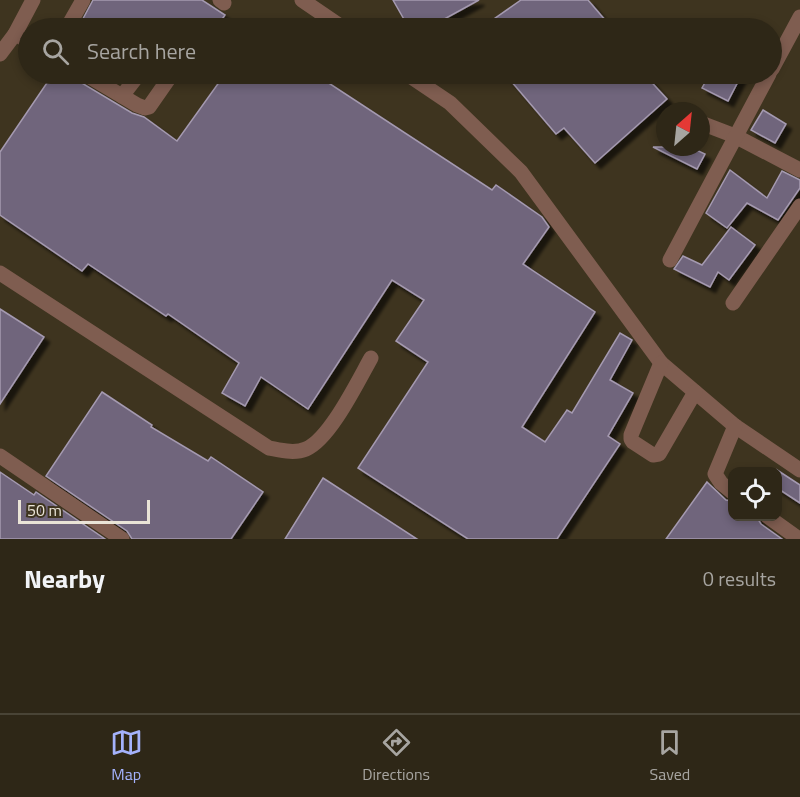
<!DOCTYPE html>
<style>
:root{--surface:#2e2717;--page:#3a3324;--text:#f1f3f6;--muted:#a7a5a1;--line:#494436;--accent:#a4b2fc}
body{margin:0;font-family:"Titillium Web",sans-serif;background:var(--page);color:var(--text)}
.controls{position:absolute;right:18px;bottom:18px;display:grid;overflow:hidden;border-radius:12px;box-shadow:0 3px 9px #0003}
.controls button{width:54px;height:54px;display:grid;place-items:center;padding:0;border:0;border-bottom:2px solid var(--line);background:var(--surface);color:var(--text);font:30px sans-serif}
.compass{position:absolute;left:656px;top:102px;width:54px;height:54px;border-radius:50%;background:var(--surface);box-shadow:0 3px 9px #0003;rotate:27deg}
.scale{position:absolute;left:18px;bottom:15px;width:132px;box-sizing:border-box;padding-left:6px;border:3px solid #eae4d7;border-top:0;font-size:16px;line-height:21px;white-space:nowrap;color:#eae4d7;-webkit-text-stroke:4px #3e341f;paint-order:stroke}
.list{margin:0;padding:0;list-style:none}
h2{display:flex;justify-content:space-between;align-items:center;height:78px;margin:0;padding:0 24px;font-size:26px}
h2 small{font-size:20px;font-weight:400;color:var(--muted)}
.icon{flex:none;width:33px;height:33px;fill:none;stroke:currentColor;stroke-width:2;stroke-linecap:round;stroke-linejoin:round}
.map{position:relative;flex:none;width:800px;height:539px;overflow:hidden}
.search{position:absolute;background:var(--surface);box-shadow:0 3px 9px #0003;left:18px;right:18px;top:18px;height:66px;display:flex;align-items:center;gap:15px;box-sizing:border-box;padding:0 21px;border-radius:33px;color:var(--muted);font-size:22px}
.sheet{height:174px;background:var(--surface)}
nav{display:flex;justify-content:space-around;align-items:center;box-sizing:border-box;height:84px;border-top:2px solid var(--line);background:var(--surface);font-size:16px;color:var(--muted)}
nav a{display:grid;justify-items:center;gap:3px}
nav .on{color:var(--accent)}
.map>svg:first-child{display:block}
</style>
<div class="map">
<svg width="800" height="539" viewBox="0 0 800 539">
<defs>
<filter id="shadow"><feDropShadow dx="5.5" dy="5.5" stdDeviation="1.5" flood-color="#0009"/></filter>
</defs>
<rect width="100%" height="100%" fill="#3e341f"/>
<g fill="#70657b" stroke="#a59ab1" stroke-width="1.5" filter="url(#shadow)">
<polygon points="93,0 202,0 225,15 216,28 139,28 127,21 122,28 78,28"/>
<polygon points="393,0 479,0 428,28 409,28"/>
<polygon points="521,0 588,0 612,28 481,28"/>
<polygon points="53,74 75,74 80,82 132,113 144,117 177,141 225,74 315,74 492,190 496,185 542,217 549,227 523,264 595,312 522,427 545,442 567,410 572,413 620,333 632,340 610,380 633,393 608,436 620,444 557,539 468,539 358,468 428,362 396,341 424,300 392,280 308,409 261,377 245,406 222,393 239,363 168,314 166,316 88,264 82,271 0,215 0,152"/>
<polygon points="505,74 644,74 667,99 595,163 564,128 556,134"/>
<polygon points="710,74 742,74 728,101 702,88"/>
<polygon points="763,110 786,124 775,143 751,130"/>
<polygon points="653,147 690,147 705,154 697,169"/>
<polygon points="730,170 767,198 782,171 800,180 800,188 778,220 747,203 727,228 706,213"/>
<polygon points="731,227 755,245 729,280 718,272 710,287 674,269 683,256 702,265"/>
<polygon points="0,309 44,337 0,404"/>
<polygon points="102,392 152,425 151,427 208,461 211,457 263,492 231,539 132,539 127,531 46,476"/>
<polygon points="777,470 800,485 800,503 777,488"/>
<polygon points="0,472 34,495 36,492 105,539 0,539"/>
<polygon points="323,478 417,539 285,539"/>
<polygon points="707,482 726,500 732,501 732,516 756,516 761,524 782,539 666,539"/>
</g>
<g fill="none" stroke-linecap="round" stroke-linejoin="round">
<g stroke="#7f5d50" stroke-width="15">
<polyline points="220,0 224,3"/>
<polyline points="302,0 343,28"/>
<polyline points="67,28 83,0"/>
<polyline points="15,34 28,41"/>
<polyline points="0,54 15,34 33,0"/>
<polyline points="772,69 800,17"/>
<polyline points="85,74 137,105 145,108 149,107 172,74"/>
<polyline points="407,74 450,103 521,172 661,363 735,426 800,470"/>
<polyline points="122,96 139,74"/>
<polyline points="701,123 735,136 800,170"/>
<polyline points="670,260 769,74"/>
<path d="M0,273L269,448C280,450 294,454 306,449C330,439 358,381 371,358"/>
<polyline points="733,303 800,206"/>
<polyline points="661,363 631,435 631,439 633,442 653,455 659,454 695,392"/>
<polyline points="0,456 122,539"/>
<polyline points="732,492 721,483 715,474 735,426"/>
<polyline points="767,516 799,539"/>
</g>
</g>
</svg>
<div class="controls">
<button><svg class="icon" aria-label="locate" viewBox="0 0 24 24"><circle cx="12" cy="12" r="6"/><path d="M12 2v4M12 18v4M2 12h4M18 12h4"/></svg></button>
</div>
<svg class="compass" viewBox="-18 -18 36 36"><path d="M0-13l5 13h-10z" fill="#e53935"/><path d="M0 13l5-13h-10z" fill="#a7a5a1"/></svg>
<div class="scale">50 m</div>
<div class="search"><svg class="icon" aria-label="search" viewBox="0 0 24 24"><circle cx="10" cy="10" r="6"/><path d="M15 15l6 6"/></svg>Search here</div>
</div>
<section class="sheet">
<h2>Nearby<small>0 results</small></h2>
<ul class="list">
</ul>
</section>
<nav>
<a class="on"><svg class="icon" aria-label="map" viewBox="0 0 24 24"><path d="M3 6l6-2 6 2 6-2v14l-6 2-6-2-6 2zM9 4v14M15 6v14"/></svg>Map</a>
<a><svg class="icon" aria-label="directions" viewBox="0 0 24 24"><path d="M12 3l9 9-9 9-9-9zM9 14v-3h6M13 9l2 2-2 2"/></svg>Directions</a>
<a><svg class="icon" aria-label="saved" viewBox="0 0 24 24"><path d="M7 4h10v16l-5-4-5 4z"/></svg>Saved</a>
</nav>
